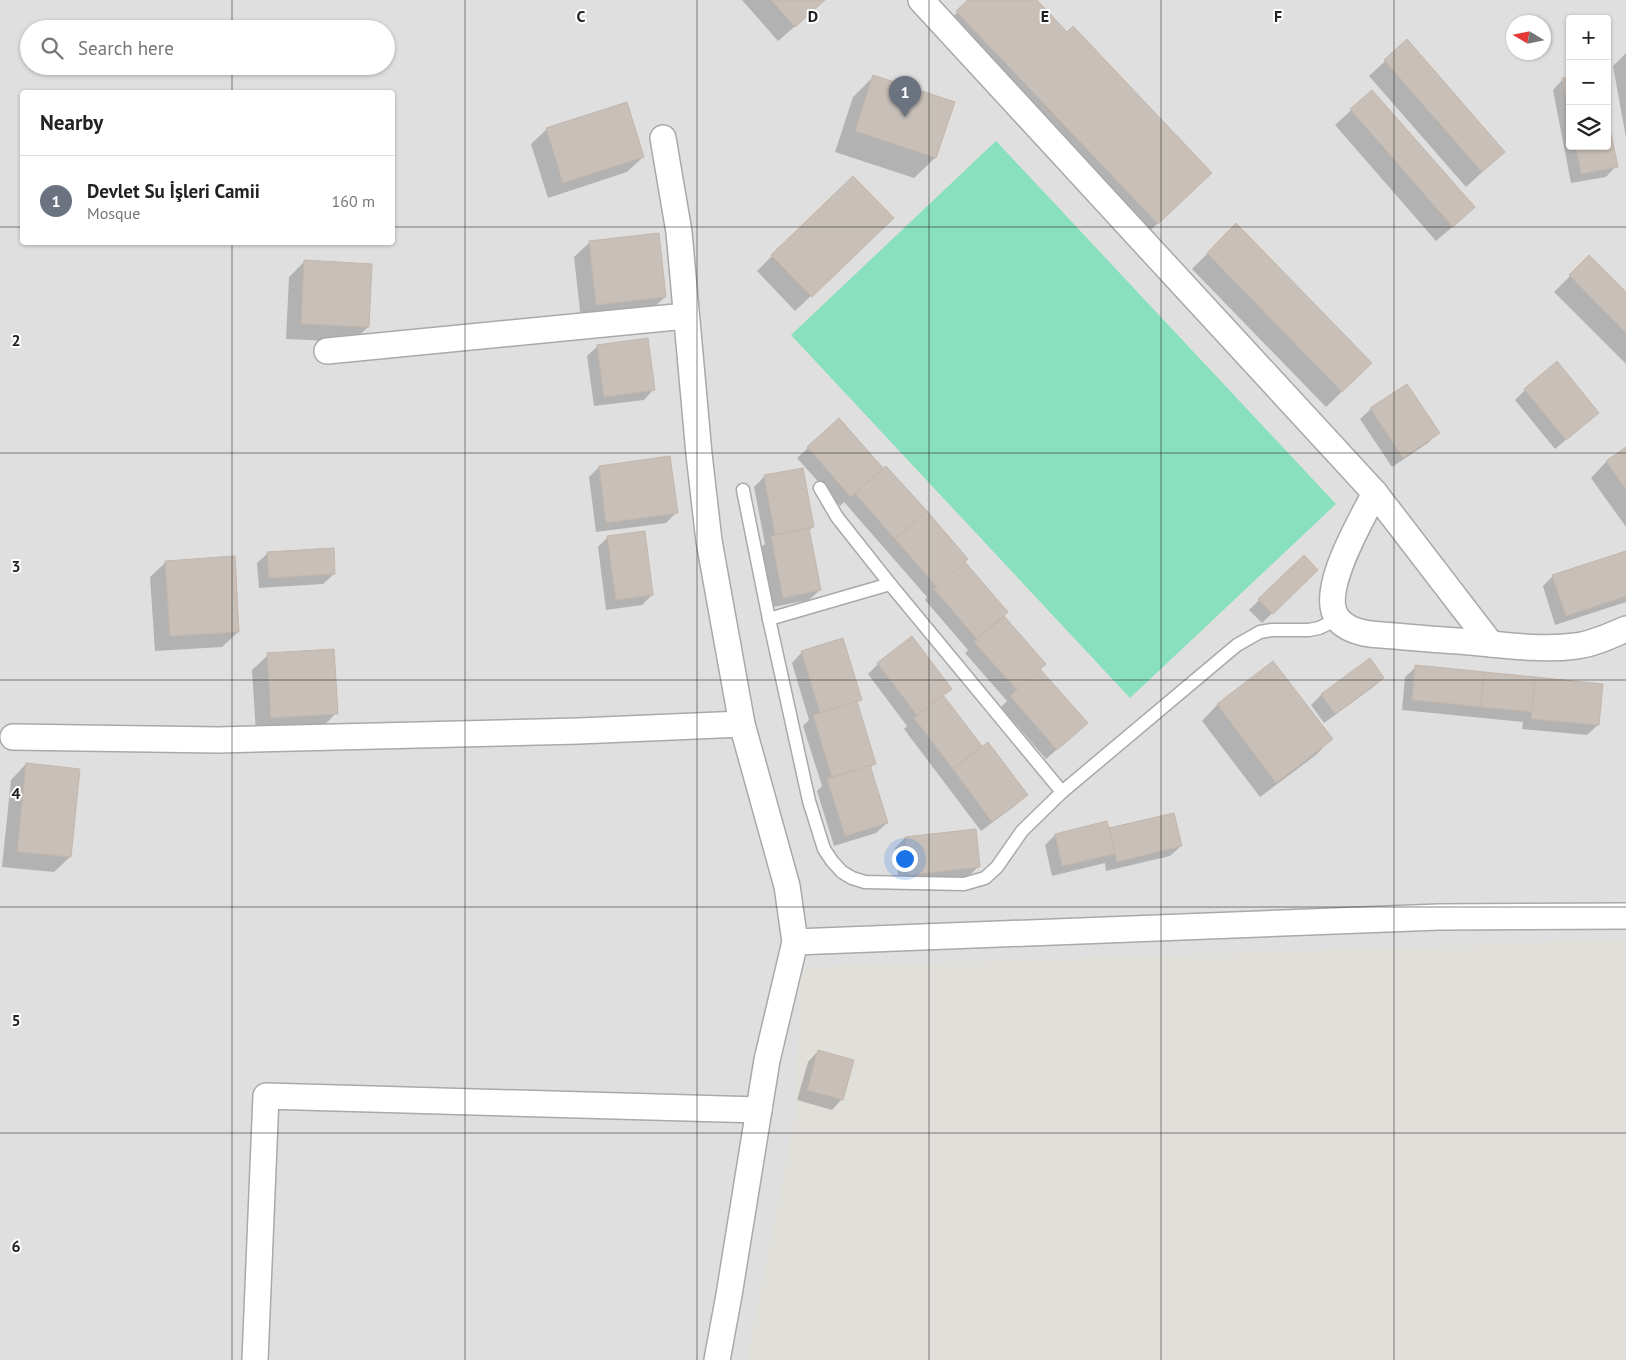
<!DOCTYPE html>
<meta charset="utf-8">
<style>
:root{--surface:#fff;--page:#f2f2f2;--text:#222;--muted:#767676;--line:#e0e0e0;--accent:#ea580c}
body{margin:0;font-family:"PT Sans",sans-serif;background:var(--page);color:var(--text)}
.controls{position:absolute;right:15px;top:15px;display:grid;overflow:hidden;border-radius:5px;box-shadow:0 1px 4px #0004}
.controls button{width:45px;height:45px;display:grid;place-items:center;padding:0;border:0;border-bottom:1px solid var(--line);background:var(--surface);color:var(--text);font:25px sans-serif}
.compass{position:absolute;left:1506px;top:15px;width:45px;height:45px;border-radius:50%;background:var(--surface);box-shadow:0 1px 4px #0004;rotate:280deg}
.you{position:absolute;left:904px;top:858px;width:18px;height:18px;margin:-12px;border:4px solid #fff;border-radius:50%;background:#1a73e8;box-shadow:0 0 0 8px #1a73e833}
.badge{display:grid;place-items:center;width:32px;height:32px;border-radius:50%;background:var(--accent);color:#fff;font-size:16px;font-weight:700}
.pin{position:absolute;translate:-50% -41px;filter:drop-shadow(0 1px 2px #0008)}
.pin::after{content:'';position:absolute;top:26px;width:18px;height:15px;background:inherit;clip-path:polygon(0 0,100% 0,50% 100%)}
.list{margin:0;padding:0;list-style:none}
h2{display:flex;justify-content:space-between;align-items:center;height:65px;margin:0;padding:0 20px;font-size:21px}
h2 small{font-size:16px;font-weight:400;color:var(--muted)}
.list li{display:grid;grid-template-columns:32px 1fr auto;gap:15px;align-items:center;box-sizing:border-box;height:90px;padding:0 20px;border-top:1px solid var(--line)}
.list b{display:block;font-size:19px;white-space:nowrap}
.list p{margin:0;font-size:16px;white-space:nowrap;color:var(--muted)}
.list em{font-size:16px;font-style:normal;color:var(--muted)}
.icon{flex:none;width:28px;height:28px;fill:none;stroke:currentColor;stroke-width:2;stroke-linecap:round;stroke-linejoin:round}
.map{position:relative;flex:none;width:1626px;height:1360px;overflow:hidden}
.search{position:absolute;background:var(--surface);box-shadow:0 1px 4px #0004;left:20px;top:20px;width:375px;height:55px;display:flex;align-items:center;gap:12px;box-sizing:border-box;padding:0 18px;border-radius:28px;color:var(--muted);font-size:19px}
.panel{position:absolute;background:var(--surface);box-shadow:0 1px 4px #0004;left:20px;top:90px;width:375px;height:155px;border-radius:5px}
.map>svg:first-child{display:block}
</style>
<div class="map">
<svg width="1626" height="1360" viewBox="0 0 1626 1360">
<rect width="100%" height="100%" fill="#f2efe9"/>
<path fill="#e0dfdf" fill-rule="evenodd" d="M0,0H1626V1360H0ZM1570,19H1607V146H1570ZM1514,22H1544V52H1514ZM29,29H386V66H29ZM22,92H392V242H22Z"/>
<polygon fill="#e1dfda" points="1626,938 1626,1360 747,1360 796,1108 800,967 1472,945"/>
<polygon fill="#88e0be" points="996,141 1336,504 1130,698 791,335"/>
<g fill="#0003">
<polygon points="742,0 825,0 778,41"/>
<polygon points="970,0 1035,0 1190,193 1137,243 937,32"/>
<polygon points="1407,41 1504,152 1466,187 1369,76"/>
<polygon points="1626,53 1626,138 1613,66"/>
<polygon points="874,76 935,158 914,178 835,152 853,97"/>
<polygon points="1570,78 1570,146 1607,146 1616,166 1606,177 1571,183 1553,90 1563,79"/>
<polygon points="1372,91 1457,223 1436,241 1335,125"/>
<polygon points="547,129 643,157 627,172 548,198 531,144"/>
<polygon points="1236,225 1355,379 1326,407 1192,269"/>
<polygon points="876,234 795,311 757,271 772,256"/>
<polygon points="590,242 665,297 649,312 581,320 574,257"/>
<polygon points="1589,257 1626,294 1626,364 1554,292"/>
<polygon points="304,262 368,327 352,342 286,339 289,277"/>
<polygon points="598,346 654,389 644,400 594,406 587,356"/>
<polygon points="1406,385 1438,433 1428,443 1392,467 1360,419 1371,409"/>
<polygon points="1525,390 1598,413 1555,449 1515,400"/>
<polygon points="839,420 1007,612 1002,616 1045,664 1039,670 1076,733 1046,759 1001,707 1007,701 965,653 968,650 925,600 927,597 844,502 840,506 797,458"/>
<polygon points="1626,448 1626,527 1591,478 1606,462"/>
<polygon points="599,467 676,513 666,523 596,532 589,477"/>
<polygon points="764,477 813,527 808,531 820,590 809,600 773,607 761,547 765,544 754,487"/>
<polygon points="608,537 652,595 642,605 606,610 598,547"/>
<polygon points="268,553 334,574 323,584 259,588 257,563"/>
<polygon points="1626,554 1626,602 1555,625 1543,586 1553,576"/>
<polygon points="1304,556 1317,570 1262,623 1249,610"/>
<polygon points="166,562 238,632 222,647 155,651 150,577"/>
<polygon points="802,652 860,699 856,704 875,763 870,768 887,823 876,833 834,846 817,791 822,786 803,726 809,720 792,663"/>
<polygon points="268,655 336,713 321,729 256,733 252,670"/>
<polygon points="1370,660 1383,678 1372,688 1324,723 1311,705 1321,695"/>
<polygon points="1273,663 1331,739 1316,755 1260,797 1202,721 1217,705"/>
<polygon points="878,664 950,689 943,696 982,748 1026,795 1016,805 981,831 904,729 907,726 868,674"/>
<polygon points="1416,667 1598,725 1587,735 1522,729 1523,722 1402,710 1405,677"/>
<polygon points="26,764 79,770 70,857 54,872 2,867 11,780"/>
<polygon points="1173,814 1181,846 1170,856 1106,871 1105,863 1052,876 1045,845 1055,835 1108,830"/>
<polygon points="905,838 978,867 968,877 899,884 895,848"/>
<polygon points="818,1051 842,1099 832,1110 797,1100 808,1062"/>
</g>
<g fill="#c7bfb8" stroke="#c4b6ab">
<polygon points="771,0 825,0 795,27"/>
<polygon points="968,0 1037,0 1067,32 1073,26 1212,173 1158,224 956,11"/>
<polygon points="1407,39 1505,152 1482,172 1384,60"/>
<polygon points="873,75 955,102 936,158 855,131"/>
<polygon points="1570,77 1570,116 1562,78"/>
<polygon points="1372,90 1475,207 1453,227 1350,109"/>
<polygon points="627,102 644,157 563,183 546,128"/>
<polygon points="1607,115 1618,167 1581,174 1576,146 1607,146"/>
<polygon points="853,176 894,218 812,297 771,255"/>
<polygon points="1236,223 1372,363 1342,392 1207,253"/>
<polygon points="659,233 666,297 596,305 589,241"/>
<polygon points="1589,255 1626,292 1626,333 1569,275"/>
<polygon points="304,260 372,264 369,327 301,324"/>
<polygon points="648,338 655,390 604,397 597,345"/>
<polygon points="1557,361 1599,413 1566,440 1524,389"/>
<polygon points="1407,384 1440,433 1403,458 1370,408"/>
<polygon points="839,418 883,468 851,497 807,447"/>
<polygon points="1626,447 1626,490 1606,461"/>
<polygon points="670,456 678,513 606,523 599,466"/>
<polygon points="886,466 927,511 895,539 855,493"/>
<polygon points="803,468 814,527 775,535 764,475"/>
<polygon points="927,511 968,559 937,587 895,539"/>
<polygon points="809,528 821,590 783,598 771,536"/>
<polygon points="645,531 653,595 616,600 607,536"/>
<polygon points="334,548 335,574 269,578 267,552"/>
<polygon points="1626,551 1626,596 1566,616 1552,575"/>
<polygon points="1304,555 1318,570 1273,614 1258,599"/>
<polygon points="235,556 239,632 170,636 165,561"/>
<polygon points="965,562 1008,612 977,639 934,589"/>
<polygon points="1004,616 1046,664 1017,690 974,642"/>
<polygon points="912,636 952,689 917,715 877,663"/>
<polygon points="843,638 862,700 820,713 801,651"/>
<polygon points="334,649 338,714 271,718 267,653"/>
<polygon points="1370,658 1384,678 1335,714 1321,694"/>
<polygon points="1273,661 1333,739 1276,783 1217,704"/>
<polygon points="1415,665 1484,672 1481,707 1412,700"/>
<polygon points="1040,669 1088,723 1057,750 1010,696"/>
<polygon points="1484,672 1535,677 1532,712 1481,707"/>
<polygon points="1535,677 1603,684 1599,725 1531,719"/>
<polygon points="943,695 982,746 953,769 914,718"/>
<polygon points="857,701 876,764 832,777 813,715"/>
<polygon points="988,742 1028,795 992,822 953,769"/>
<polygon points="26,763 80,769 71,857 17,852"/>
<polygon points="870,765 888,823 845,836 827,779"/>
<polygon points="1174,813 1182,846 1117,862 1109,828"/>
<polygon points="1107,821 1115,854 1062,866 1055,834"/>
<polygon points="976,829 980,867 909,875 905,837"/>
<polygon points="818,1050 854,1060 843,1100 807,1090"/>
</g>
<g fill="none" stroke-linecap="round" stroke-linejoin="round">
<defs>
<g id="lane">
<polyline points="820,488 837,517 890,584 1062,792"/>
<polyline points="743,490 769,619 809,801 824,849 832,861 842,872 852,878 865,882 964,884 985,878 997,867 1022,831 1062,792 1237,645 1260,632 1272,630 1309,630 1319,628 1338,619"/>
<polyline points="769,619 890,584"/>
</g>
<g id="street">
<polyline points="921,0 1375,493 1491,644"/>
<polyline points="663,138 679,232 699,454 709,541 742,724 787,886 795,942 1439,917 1626,916"/>
<polyline points="327,351 686,316"/>
<path d="M1375,493C1362,519 1317,593 1338,619C1344,627 1355,631 1364,633C1374,635 1385,635 1395,636C1416,638 1437,640 1459,641C1497,644 1538,651 1576,646C1593,644 1610,636 1626,629"/>
<polyline points="13,737 218,740 579,731 742,724"/>
<polyline points="255,1360 266,1096 759,1110"/>
<polyline points="717,1360 729,1295 767,1060 795,942"/>
</g>
</defs>
<use href="#lane" stroke="#a9a9a9" stroke-width="15"/>
<use href="#street" stroke="#a9a9a9" stroke-width="28"/>
<use href="#lane" stroke="#fff" stroke-width="12"/>
<use href="#street" stroke="#fff" stroke-width="25"/>
</g>
<path fill="none" stroke="#222" stroke-width="1" stroke-opacity="0.55" d="M232,0V29M465,0V1360M697,0V1360M929,0V1360M1161,0V1360M1394,0V1360M232,66V92M0,227H22M392,227H1626M232,242V1360M0,453H1626M0,680H1626M0,907H1626M0,1133H1626"/>
<g font-size="16" text-anchor="middle" font-weight="bold" fill="#222" stroke="#fff" stroke-width="4" stroke-linejoin="round" paint-order="stroke">
<text x="581" y="22">C</text>
<text x="813" y="22">D</text>
<text x="1045" y="22">E</text>
<text x="1278" y="22">F</text>
<text x="16" y="346">2</text>
<text x="16" y="572">3</text>
<text x="16" y="799">4</text>
<text x="16" y="1026">5</text>
<text x="16" y="1252">6</text>
</g>
</svg>
<div class="controls">
<button>+</button>
<button>−</button>
<button><svg class="icon" aria-label="layers" viewBox="0 0 24 24"><path d="M12 4l9 5-9 5-9-5zM3 14l9 5 9-5"/></svg></button>
</div>
<svg class="compass" viewBox="-18 -18 36 36"><path d="M0-13l5 13h-10z" fill="#e53935"/><path d="M0 13l5-13h-10z" fill="#767676"/></svg>
<div class="you"></div>
<div class="pin badge" style="left:905px;top:117px;background:#6b7280">1</div>
<div class="search"><svg class="icon" aria-label="search" viewBox="0 0 24 24"><circle cx="10" cy="10" r="6"/><path d="M15 15l6 6"/></svg>Search here</div>
<section class="panel">
<h2>Nearby<small></small></h2>
<ul class="list">
<li><span class="badge" style="background:#6b7280">1</span><div><b>Devlet Su İşleri Camii</b><p>Mosque</p></div><em>160 m</em></li>
</ul>
</section>
</div>
